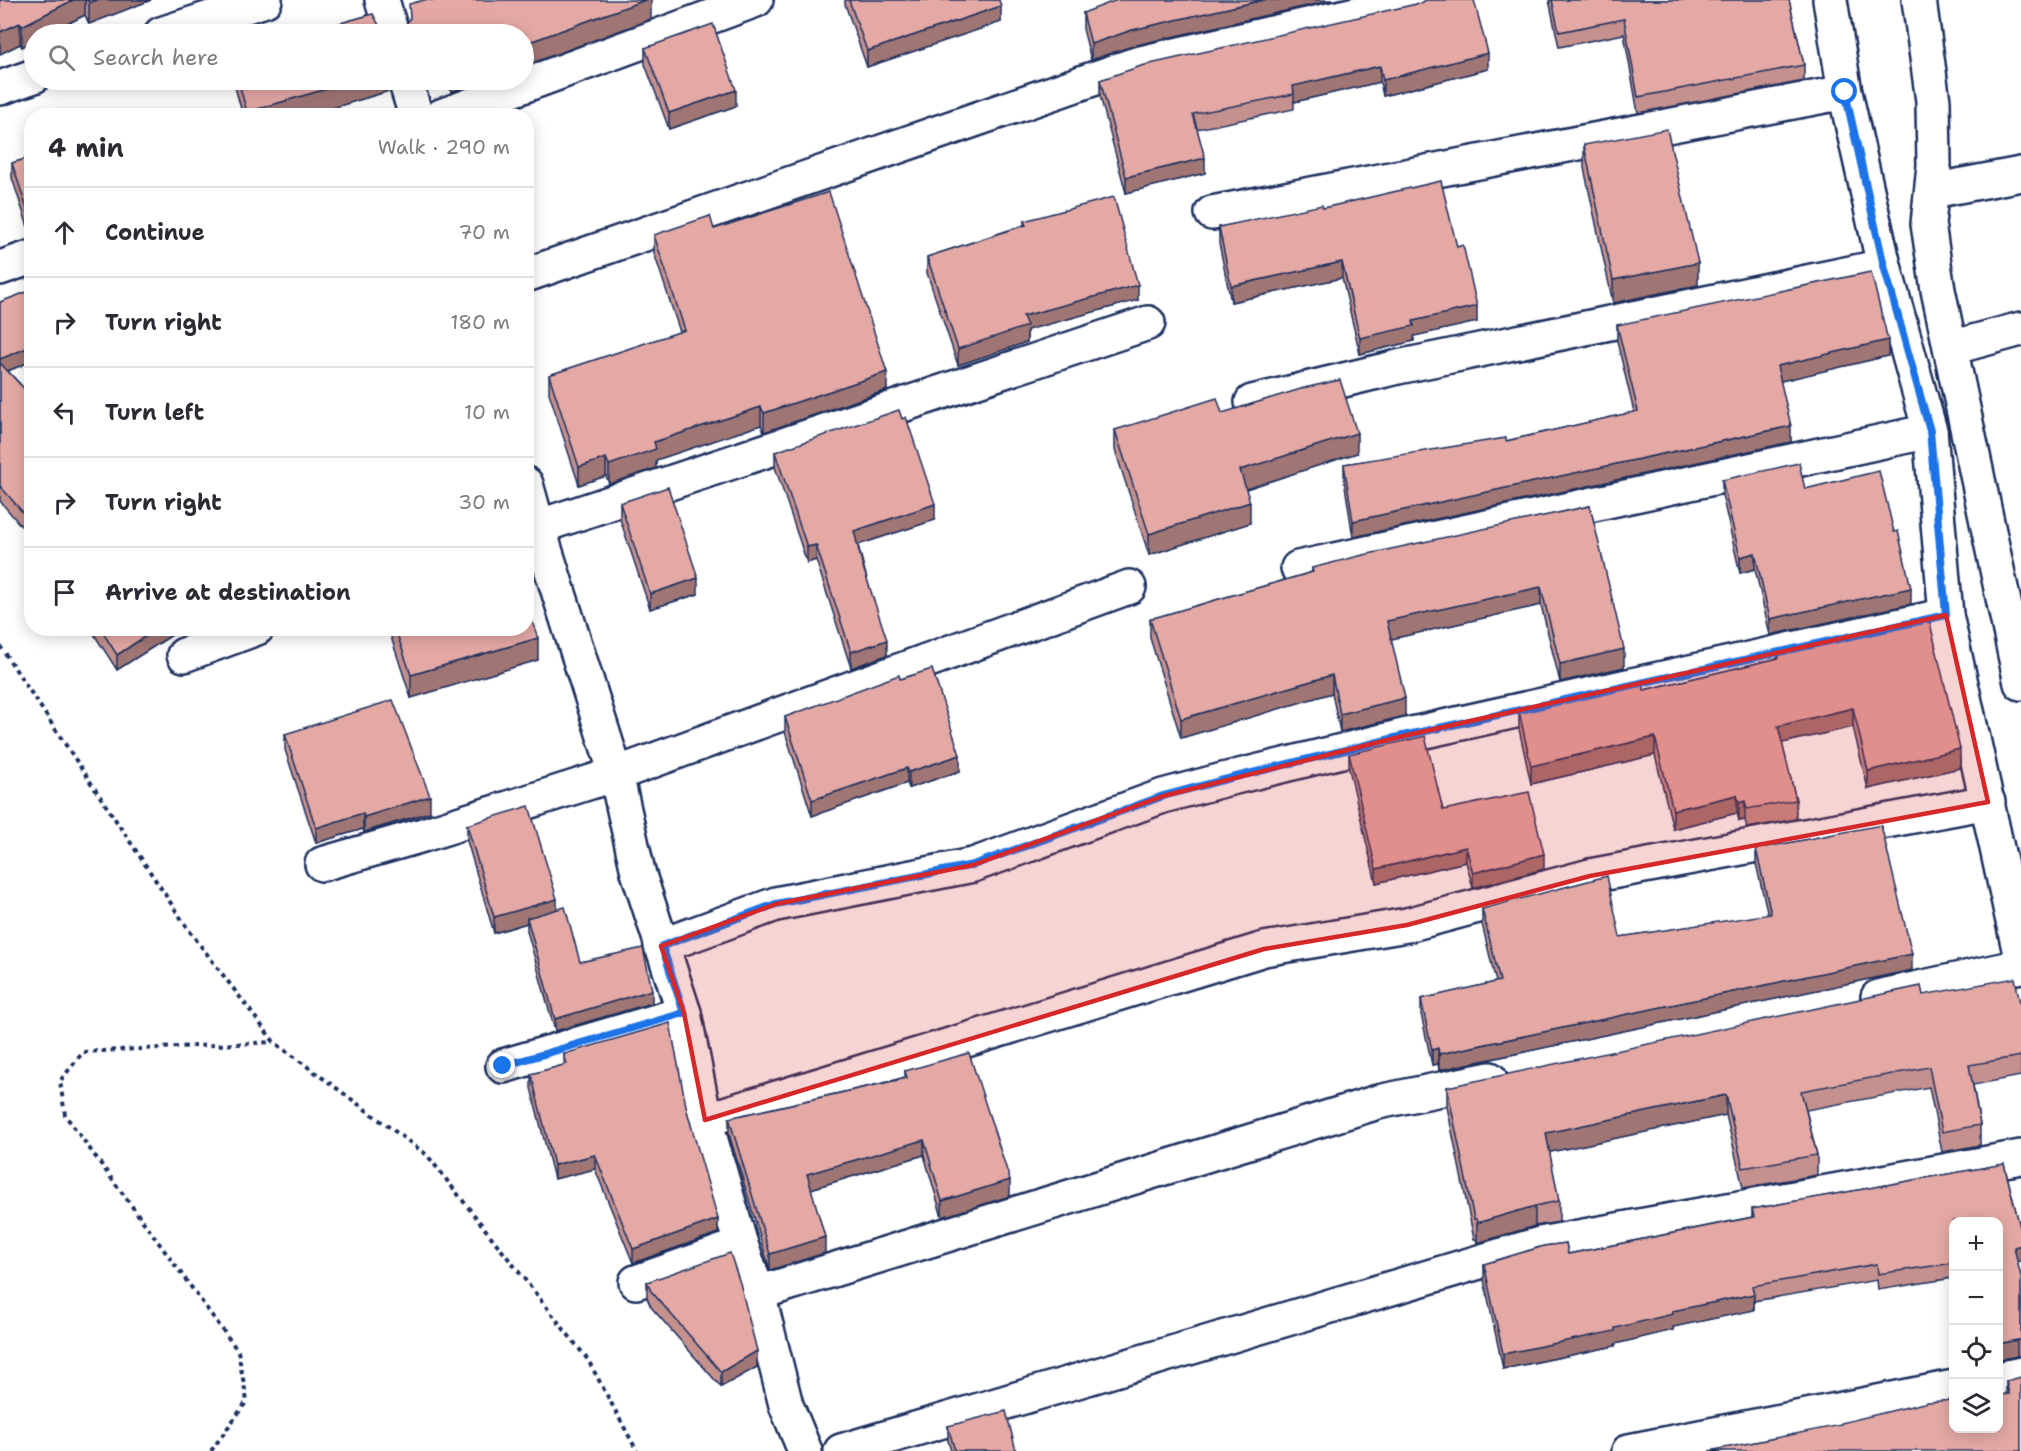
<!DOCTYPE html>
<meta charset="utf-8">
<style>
:root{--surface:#fff;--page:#f2f2f3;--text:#2b2b33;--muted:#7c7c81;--line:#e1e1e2}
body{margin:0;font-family:"Shantell Sans",sans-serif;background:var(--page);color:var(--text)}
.controls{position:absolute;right:18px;bottom:18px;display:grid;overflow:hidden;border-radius:12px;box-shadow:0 3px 15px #0003}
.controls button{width:54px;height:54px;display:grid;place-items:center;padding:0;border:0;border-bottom:2px solid var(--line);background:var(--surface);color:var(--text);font:30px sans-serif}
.stop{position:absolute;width:18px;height:18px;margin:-14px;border:4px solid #1a73e8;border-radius:50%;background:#fff}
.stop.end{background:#1a73e8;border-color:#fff;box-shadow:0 2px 6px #0008}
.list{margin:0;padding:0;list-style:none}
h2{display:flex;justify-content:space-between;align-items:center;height:78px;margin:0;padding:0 24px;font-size:26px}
h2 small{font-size:20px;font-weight:400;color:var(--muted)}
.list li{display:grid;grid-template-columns:39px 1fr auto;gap:18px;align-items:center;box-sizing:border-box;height:90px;padding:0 24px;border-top:2px solid var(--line)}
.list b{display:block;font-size:22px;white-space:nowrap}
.list em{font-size:20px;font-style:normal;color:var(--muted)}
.icon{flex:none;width:33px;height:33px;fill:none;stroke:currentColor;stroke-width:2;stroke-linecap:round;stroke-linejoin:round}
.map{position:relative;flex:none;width:2021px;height:1451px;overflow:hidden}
.search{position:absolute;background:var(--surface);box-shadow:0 3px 15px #0003;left:24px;top:24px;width:510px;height:66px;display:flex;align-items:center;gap:15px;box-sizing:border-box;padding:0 21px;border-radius:33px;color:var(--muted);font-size:22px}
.panel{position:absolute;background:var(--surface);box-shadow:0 3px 15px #0003;left:24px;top:108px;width:510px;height:528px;border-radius:24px}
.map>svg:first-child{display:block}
</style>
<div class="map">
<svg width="2021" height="1451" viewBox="0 0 2021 1451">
<rect width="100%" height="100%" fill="#fff"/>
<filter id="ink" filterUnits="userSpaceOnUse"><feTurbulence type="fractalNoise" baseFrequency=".0167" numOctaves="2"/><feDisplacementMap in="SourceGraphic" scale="12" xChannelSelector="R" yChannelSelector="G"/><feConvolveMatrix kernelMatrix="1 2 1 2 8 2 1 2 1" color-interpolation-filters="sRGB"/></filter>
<g filter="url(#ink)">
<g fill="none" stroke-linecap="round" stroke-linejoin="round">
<defs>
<g id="minor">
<polyline points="382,0 392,34"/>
<polyline points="1830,0 1845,92 1884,266 1930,431 1946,615 2021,958"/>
<polyline points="1919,0 1933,101 1934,166 1928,224 1938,290 2021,683"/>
<polyline points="161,34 265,0"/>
<polyline points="405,80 416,116"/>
<polyline points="0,88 34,76"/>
<polyline points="441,116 756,0"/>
<polyline points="1932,191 2021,174"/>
<polyline points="1212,213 1845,92"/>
<polyline points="0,268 32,257"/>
<polyline points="526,275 1136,64 1417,0"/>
<polyline points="1951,348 2021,329"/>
<polyline points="1252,402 1398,367 1884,266"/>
<polyline points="526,484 538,527 616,774 638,872 684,1013 705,1120 741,1245 758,1293 786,1405 805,1451"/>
<polyline points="526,531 1148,323"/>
<polyline points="1298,568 1930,431"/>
<polyline points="184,655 257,628"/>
<polyline points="322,864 423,835 616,774 1129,587"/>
<polyline points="661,946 776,904 973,865 1163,796 1223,780 1403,736 1946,615"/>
<polyline points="1878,997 2021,966"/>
<polyline points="503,1066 684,1013"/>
<polyline points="705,1120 1264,949 1407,925 1590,876 1988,802"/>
<polyline points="636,1282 741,1245"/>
<polyline points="758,1293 1378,1102 1490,1079"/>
<polyline points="1998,1379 2021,1374"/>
<polyline points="841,1451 1540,1244 2021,1157"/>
<polyline points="1629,1451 1954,1387"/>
</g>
</defs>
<use href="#minor" stroke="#1b2f5e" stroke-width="38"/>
<g stroke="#1b2f5e" stroke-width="4" stroke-dasharray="4.5 4.5" stroke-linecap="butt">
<polyline points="0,646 188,929 274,1042 427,1155 588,1360 637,1451"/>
<polyline points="211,1451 247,1401 238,1351 65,1115 60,1081 83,1052 273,1042"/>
</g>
<use href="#minor" stroke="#fff" stroke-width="33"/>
</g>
<g fill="#c4918e" stroke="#1b2f5e" stroke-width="1.5">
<polygon points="0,0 151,0 89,24 85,15 22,47 20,44 0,54"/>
<polygon points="845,0 999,0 1001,22 867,67 845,4"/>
<polygon points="1549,0 1789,0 1804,65 1804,81 1638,113 1624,34 1559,47"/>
<polygon points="1421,3 1488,69 1383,96 1380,82 1294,102 1294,109 1197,129 1205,173 1126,193 1100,96 1100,80"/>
<polygon points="1083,13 1132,46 1091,60 1083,29"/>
<polygon points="645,48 736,106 669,129 645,64"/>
<polygon points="233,80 389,80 389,91 306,116 243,116"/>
<polygon points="447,80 485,80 451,92"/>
<polygon points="1584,145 1698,285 1613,303 1584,168"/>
<polygon points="32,157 32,239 12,178 12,163"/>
<polygon points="1323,208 1457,247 1477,322 1414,336 1414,341 1360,354 1342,278 1231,302 1219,243 1219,227"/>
<polygon points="1024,221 1138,300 1027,330 1027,342 958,365 927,273 927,257 1024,225"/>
<polygon points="714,229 887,390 764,432 761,425 656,460 656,468 609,484 606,476 579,485 549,393 549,375 680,332 654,253 654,235"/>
<polygon points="32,290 32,361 8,371 32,397 32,539 0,501 0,302"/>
<polygon points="1617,325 1888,356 1780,381 1791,442 1353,537 1344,480 1344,464 1506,441 1634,412 1617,341"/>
<polygon points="1222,413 1357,453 1246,489 1250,523 1149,555 1115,450 1115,430"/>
<polygon points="775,452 935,520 858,545 887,655 851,668 816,560 807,563 775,467"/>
<polygon points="1722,480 1805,489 1911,604 1770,635 1755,569 1740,573 1722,495"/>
<polygon points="620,503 698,594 650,609 620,519"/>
<polygon points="1590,506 1624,667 1560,682 1541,605 1391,639 1405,716 1340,732 1332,693 1181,738 1150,638 1150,619 1312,572 1312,568"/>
<polygon points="90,628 175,628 175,633 117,670"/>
<polygon points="388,628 526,628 538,660 411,698"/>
<polygon points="1778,653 1960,768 1868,789 1853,727 1782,743 1796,800 1796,819 1747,828 1745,820 1739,821 1737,813 1673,829 1655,755 1531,784 1519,729 1519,711 1644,690 1778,658"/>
<polygon points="900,679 960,771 909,788 907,783 812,816 785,732 785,717"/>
<polygon points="285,734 430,812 364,832 363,829 316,843 285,750"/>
<polygon points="1349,754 1443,810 1544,869 1473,888 1466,862 1376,883 1349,769"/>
<polygon points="467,825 557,910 580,962 652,1003 555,1031 527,931 527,923 494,933 467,841"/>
<polygon points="1756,849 1912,970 1439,1070 1438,1064 1432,1065 1421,1014 1421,999 1496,982 1482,924 1482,909 1620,937 1768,915 1756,864"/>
<polygon points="1923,995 2021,1008 2021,1076 1973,1085 1980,1125 1980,1145 1942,1152 1929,1087 1806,1110 1817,1155 1817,1175 1743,1188 1726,1115 1549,1152 1559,1201 1559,1222 1535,1226 1477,1243 1476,1239 1474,1239 1447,1107 1447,1087"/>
<polygon points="564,1054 687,1111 718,1233 633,1263 595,1169 554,1179 531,1088 531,1074 564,1065"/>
<polygon points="905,1071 1010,1196 942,1217 924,1155 811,1189 825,1253 770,1270 729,1134 729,1118 905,1078"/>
<polygon points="2004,1164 2021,1231 2021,1261 2017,1262 2021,1277 2021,1356 2017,1356 1998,1360 1998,1221 1953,1221 1953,1278 1878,1290 1877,1280 1754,1301 1754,1310 1673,1327 1673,1330 1615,1344 1615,1346 1503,1369 1484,1280 1484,1264 1544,1246 1566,1243 1568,1254 1752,1217 1752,1209"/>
<polygon points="647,1282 757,1367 721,1387 651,1307 647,1298"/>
<polygon points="2006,1381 2021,1451 2006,1395"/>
<polygon points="948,1426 1016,1451 951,1451 948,1441"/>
</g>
<g fill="#a07674" stroke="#1b2f5e" stroke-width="1.5">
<polygon points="73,0 85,0 85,15 46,34 34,34 34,40 22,47 22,26"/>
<polygon points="97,0 151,0 89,24 89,3"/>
<polygon points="645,0 651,0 651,19 524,66 524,44"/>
<polygon points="1263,0 1333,0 1132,46 1091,60 1091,44 1132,30"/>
<polygon points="1001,6 1001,22 867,67 867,51"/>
<polygon points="20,23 20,44 0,54 0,32"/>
<polygon points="1488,53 1488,69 1383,96 1383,80"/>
<polygon points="1380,66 1380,82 1294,102 1294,94 1293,86"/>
<polygon points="357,80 389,80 389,91 306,116 247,116 247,112"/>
<polygon points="451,80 485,80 451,92"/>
<polygon points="736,90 736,106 669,129 669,113"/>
<polygon points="1205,158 1205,173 1126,193 1126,177"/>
<polygon points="1342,262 1342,278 1231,302 1231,286"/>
<polygon points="1698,263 1698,285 1613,303 1613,280"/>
<polygon points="1138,285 1138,300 1027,330 1027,342 958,365 958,349 1023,316"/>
<polygon points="1477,306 1477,322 1414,336 1414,341 1360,354 1360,338 1413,321"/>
<polygon points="1888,340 1888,356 1777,382 1777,366"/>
<polygon points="32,346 32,361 0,374 0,359"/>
<polygon points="887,372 887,390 764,432 764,413"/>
<polygon points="761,407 761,425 656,460 656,468 609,484 609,465 654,442"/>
<polygon points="1791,426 1791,442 1353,537 1353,521"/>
<polygon points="1357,433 1357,453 1240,491 1240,470"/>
<polygon points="606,458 606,476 579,485 579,467"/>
<polygon points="1250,502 1250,523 1149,555 1149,534"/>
<polygon points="935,504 935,520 854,546 854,531"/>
<polygon points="816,545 816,560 807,563 807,547"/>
<polygon points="1755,553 1755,569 1740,573 1740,557"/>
<polygon points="698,578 698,594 650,609 650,594"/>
<polygon points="1541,587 1541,605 1387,640 1387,621"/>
<polygon points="1911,588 1911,604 1770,635 1770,619"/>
<polygon points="158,628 175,628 175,633 117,670 117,655"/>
<polygon points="538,638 538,660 411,698 411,675"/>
<polygon points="887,640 887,655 851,668 851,652"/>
<polygon points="1624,649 1624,667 1560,682 1560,664"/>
<polygon points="1332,675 1332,693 1181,738 1181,719"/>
<polygon points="1405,698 1405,716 1340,732 1340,714"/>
<polygon points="1853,708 1853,727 1778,744 1778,726"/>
<polygon points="1655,737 1655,755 1531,784 1531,766"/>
<polygon points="1960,749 1960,768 1868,789 1868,771"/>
<polygon points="960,755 960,771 909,788 909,772"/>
<polygon points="907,768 907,783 812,816 812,800"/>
<polygon points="1737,795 1737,813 1673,829 1673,810"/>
<polygon points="430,796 430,812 364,832 364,817"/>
<polygon points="1745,801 1745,820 1739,821 1739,803"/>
<polygon points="363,813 363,829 316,843 316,828"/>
<polygon points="1466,847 1466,862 1376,883 1376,869"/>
<polygon points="1544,854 1544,869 1473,888 1473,873"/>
<polygon points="557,899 557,915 527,918 527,923 494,933 494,917"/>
<polygon points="1912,954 1912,970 1439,1070 1439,1054"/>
<polygon points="652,990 652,1003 555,1031 555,1019"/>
<polygon points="1438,1048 1438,1064 1432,1065 1432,1050"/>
<polygon points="1726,1095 1726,1115 1546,1153 1546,1133"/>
<polygon points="924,1140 924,1155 807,1190 807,1174"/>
<polygon points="595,1155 595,1169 554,1179 554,1165"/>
<polygon points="1010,1180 1010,1196 942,1217 942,1201"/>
<polygon points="1535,1206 1535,1226 1477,1243 1477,1223"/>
<polygon points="718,1219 718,1233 633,1263 633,1249"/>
<polygon points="825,1237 825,1253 770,1270 770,1254"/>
<polygon points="2021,1245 2021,1261 2014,1263 2014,1247"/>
<polygon points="1754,1294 1754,1310 1673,1327 1673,1330 1615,1344 1615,1346 1503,1369 1503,1354 1615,1328 1672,1311"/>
<polygon points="2017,1340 2017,1356 1998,1360 1998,1344"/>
<polygon points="757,1351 757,1367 721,1387 721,1372"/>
</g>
<g fill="#e4a9a5" stroke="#1b2f5e" stroke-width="1.5">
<polygon points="0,0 73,0 22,26 20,23 0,32"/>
<polygon points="87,0 97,0 89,3"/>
<polygon points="424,0 645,0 524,44 524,34 300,34 373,14 380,27 388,31 397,31 405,26 410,18 409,4"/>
<polygon points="849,0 999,0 1001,6 867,51"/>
<polygon points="1117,0 1263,0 1132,30 1091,44 1083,13"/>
<polygon points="1426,0 1474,0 1488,53 1383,80 1380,66 1293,86 1294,94 1193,114 1205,158 1126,177 1100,80 1141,66 1421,3"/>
<polygon points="1552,0 1789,0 1804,65 1638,97 1624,19 1559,32"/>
<polygon points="713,24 736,90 669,113 645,48"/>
<polygon points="238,80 357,80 247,112"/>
<polygon points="1667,129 1698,263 1613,280 1584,145"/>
<polygon points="32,157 32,224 12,163"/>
<polygon points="1441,181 1457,247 1463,245 1477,306 1413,321 1414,326 1360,338 1342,262 1231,286 1219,227 1322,205 1323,208"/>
<polygon points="829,192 887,372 764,413 761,407 654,442 656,449 609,465 606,458 579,467 549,375 685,330 654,235 710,216 714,229"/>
<polygon points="1114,197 1138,285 1023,316 1027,326 958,349 927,257 1026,225 1024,221"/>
<polygon points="1871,272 1888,340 1777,366 1791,426 1353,521 1344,464 1506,438 1506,441 1638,411 1617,325"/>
<polygon points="32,290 32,346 0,359 0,302"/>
<polygon points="0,363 32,397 32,523 0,486"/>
<polygon points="1340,380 1357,433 1240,470 1250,502 1149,534 1115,430 1217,398 1222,413 1304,388"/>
<polygon points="899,410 902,419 906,417 935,504 854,531 863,567 887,640 851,652 816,545 807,547 775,452"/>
<polygon points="1799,463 1805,489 1879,471 1894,532 1898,531 1911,588 1770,619 1755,553 1740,557 1722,480"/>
<polygon points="668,487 698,578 650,594 620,503"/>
<polygon points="1590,506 1624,649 1560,664 1541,587 1387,621 1405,698 1340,714 1332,675 1181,719 1150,619 1313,572 1312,568 1359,556"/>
<polygon points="526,604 538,638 411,675 395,628 526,628"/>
<polygon points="1929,619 1960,749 1868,771 1853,708 1778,726 1796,800 1747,809 1745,801 1739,803 1737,795 1673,810 1655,737 1531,766 1519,711 1643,683 1644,690 1779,658 1778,653"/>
<polygon points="100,628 158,628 117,655"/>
<polygon points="932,669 960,755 909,772 907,768 812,800 785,717 899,675 900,679"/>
<polygon points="393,700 430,796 364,817 363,813 316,828 285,734"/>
<polygon points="1425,736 1443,810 1529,792 1544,854 1473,873 1466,847 1376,869 1349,754"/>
<polygon points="529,806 557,899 494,917 467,825"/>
<polygon points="1881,825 1912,954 1439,1054 1438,1048 1432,1050 1421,999 1500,981 1482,909 1607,876 1620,937 1771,914 1756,849"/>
<polygon points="565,907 580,962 643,948 652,990 555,1019 527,918"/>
<polygon points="2015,978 2021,1008 2021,1056 1969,1065 1980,1125 1942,1132 1929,1067 1801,1091 1817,1155 1743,1168 1726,1095 1546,1133 1559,1201 1535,1206 1477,1223 1476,1219 1474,1219 1447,1087 1921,986 1923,995"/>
<polygon points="670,1023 687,1111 718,1219 633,1249 595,1155 554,1165 531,1074 567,1064 564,1054"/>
<polygon points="969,1053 1010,1180 942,1201 924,1140 807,1174 825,1237 770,1254 729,1118 907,1078 905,1071"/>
<polygon points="2004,1164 2021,1231 2021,1245 2014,1247 2021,1277 2021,1340 2017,1340 1998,1344 1998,1221 1953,1221 1953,1263 1878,1274 1877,1264 1752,1286 1754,1294 1672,1311 1673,1314 1615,1328 1615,1331 1503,1354 1484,1264 1544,1246 1566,1243 1568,1254 1754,1217 1752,1209"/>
<polygon points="730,1253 740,1283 757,1351 721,1372 651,1291 647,1282"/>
<polygon points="2021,1377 2021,1451 1709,1451 1841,1425 1841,1423 1928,1402 1953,1400 1953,1428 1998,1428 1998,1395 2009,1394 2006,1381"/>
<polygon points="1006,1411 1016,1451 955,1451 948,1426"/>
</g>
</g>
<g fill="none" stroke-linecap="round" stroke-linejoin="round" filter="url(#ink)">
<polyline stroke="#1a73e8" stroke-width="8" points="503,1066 684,1013 662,946 776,904 973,865 1163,796 1223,780 1403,736 1946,615 1930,431 1884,266 1845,92"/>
</g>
<path fill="#d62828" fill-opacity="0.2" stroke="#d62828" stroke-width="4.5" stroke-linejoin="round" d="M1946,615L1988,802L1590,876L1407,925L1264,949L705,1120L684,1013L661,946L776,904L973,865L1163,796L1403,736Z"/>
</svg>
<div class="controls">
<button>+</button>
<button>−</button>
<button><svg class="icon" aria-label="locate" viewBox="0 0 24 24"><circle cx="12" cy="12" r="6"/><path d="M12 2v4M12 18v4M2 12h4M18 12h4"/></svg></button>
<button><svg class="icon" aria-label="layers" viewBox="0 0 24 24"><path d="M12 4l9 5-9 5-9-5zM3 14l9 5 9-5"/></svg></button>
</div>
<div class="stop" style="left:1845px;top:92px"></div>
<div class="stop end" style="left:503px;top:1066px"></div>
<div class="search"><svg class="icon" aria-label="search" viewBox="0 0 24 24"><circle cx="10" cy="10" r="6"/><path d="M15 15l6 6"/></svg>Search here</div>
<section class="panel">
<h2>4 min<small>Walk · 290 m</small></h2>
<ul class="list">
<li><svg class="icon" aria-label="ahead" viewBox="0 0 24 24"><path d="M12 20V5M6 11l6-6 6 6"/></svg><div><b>Continue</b></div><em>70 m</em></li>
<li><svg class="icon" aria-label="right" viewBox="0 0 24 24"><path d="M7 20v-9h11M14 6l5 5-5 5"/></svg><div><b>Turn right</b></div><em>180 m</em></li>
<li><svg class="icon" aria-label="left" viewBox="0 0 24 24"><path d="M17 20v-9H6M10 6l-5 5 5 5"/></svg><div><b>Turn left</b></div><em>10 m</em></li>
<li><svg class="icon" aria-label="right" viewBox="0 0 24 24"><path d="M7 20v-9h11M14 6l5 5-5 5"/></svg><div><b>Turn right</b></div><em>30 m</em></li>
<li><svg class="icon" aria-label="arrive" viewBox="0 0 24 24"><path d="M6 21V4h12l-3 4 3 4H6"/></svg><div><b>Arrive at destination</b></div></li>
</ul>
</section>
</div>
